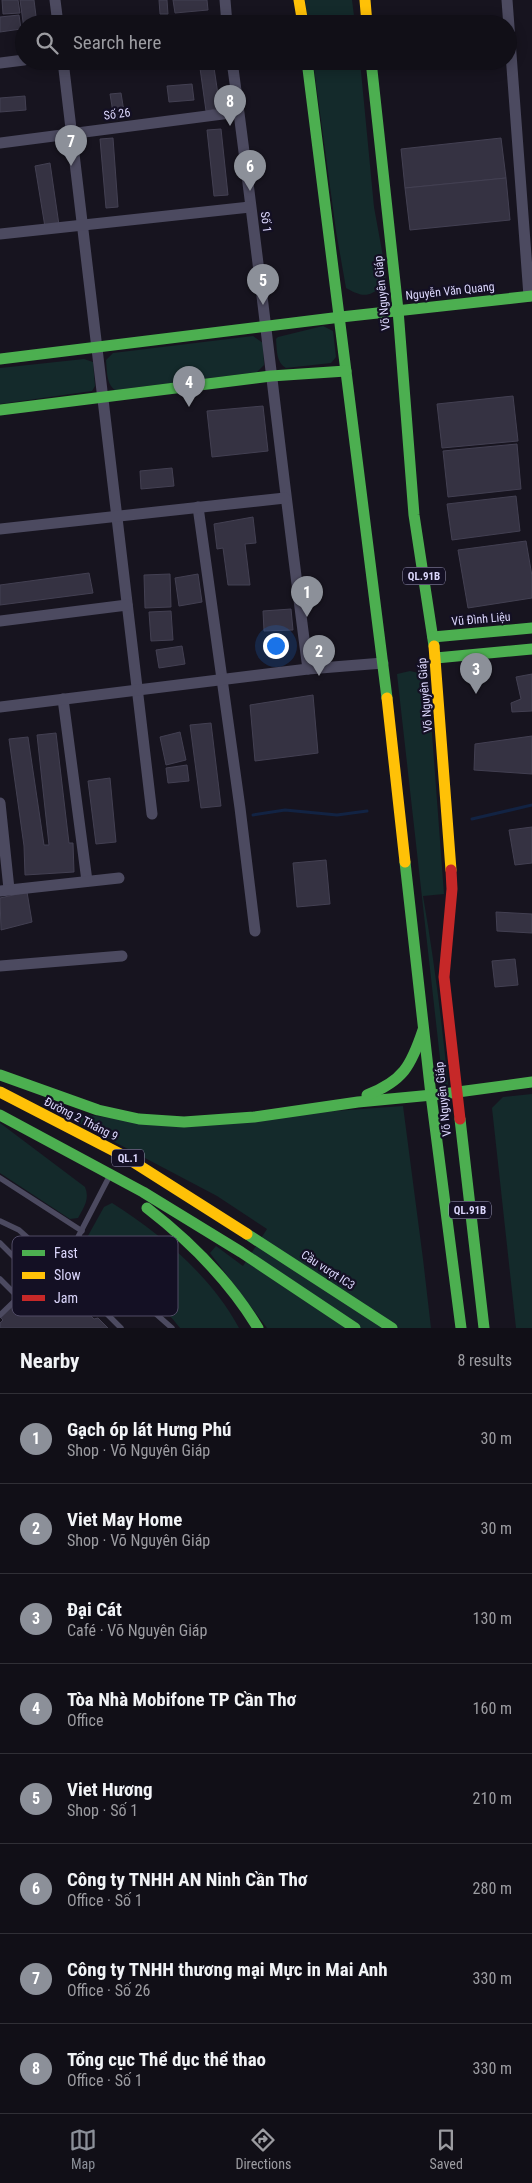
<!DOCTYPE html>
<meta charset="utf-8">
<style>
:root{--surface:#110f17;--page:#1e1d24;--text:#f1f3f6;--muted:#9c9ca1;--line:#302f36;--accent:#8c9099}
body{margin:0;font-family:"Roboto Condensed",sans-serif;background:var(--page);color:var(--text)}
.you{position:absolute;left:275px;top:645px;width:18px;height:18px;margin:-12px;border:4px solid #fff;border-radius:50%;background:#1a73e8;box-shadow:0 0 0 8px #1a73e833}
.badge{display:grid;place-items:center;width:32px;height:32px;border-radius:50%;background:var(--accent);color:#fff;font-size:16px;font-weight:700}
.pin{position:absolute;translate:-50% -41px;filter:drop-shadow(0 1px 2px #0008)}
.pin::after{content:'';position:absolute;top:26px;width:18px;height:15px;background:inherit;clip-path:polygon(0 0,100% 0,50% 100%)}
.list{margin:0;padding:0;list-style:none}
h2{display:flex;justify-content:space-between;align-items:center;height:65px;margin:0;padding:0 20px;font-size:21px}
h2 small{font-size:16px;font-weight:400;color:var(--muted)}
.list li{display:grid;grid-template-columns:32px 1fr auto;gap:15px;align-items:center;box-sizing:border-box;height:90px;padding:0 20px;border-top:1px solid var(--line)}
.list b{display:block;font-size:19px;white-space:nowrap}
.list p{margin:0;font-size:16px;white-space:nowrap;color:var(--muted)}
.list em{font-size:16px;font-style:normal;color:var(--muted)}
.icon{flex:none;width:28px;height:28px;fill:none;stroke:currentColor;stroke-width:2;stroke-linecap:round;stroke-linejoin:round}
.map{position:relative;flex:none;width:532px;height:1328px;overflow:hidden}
.search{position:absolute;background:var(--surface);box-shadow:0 2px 12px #0003;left:15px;right:15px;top:15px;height:55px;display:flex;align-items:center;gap:12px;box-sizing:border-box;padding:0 18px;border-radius:28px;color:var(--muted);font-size:19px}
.sheet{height:785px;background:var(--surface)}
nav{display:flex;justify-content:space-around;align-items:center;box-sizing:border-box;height:70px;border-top:1px solid var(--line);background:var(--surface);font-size:14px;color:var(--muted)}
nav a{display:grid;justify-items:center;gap:2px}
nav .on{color:var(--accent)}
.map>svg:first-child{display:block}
</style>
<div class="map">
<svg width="532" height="1328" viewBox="0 0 532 1328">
<rect width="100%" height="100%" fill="#17141f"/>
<g fill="#142a2b">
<polygon points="305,0 352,0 355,24 308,24"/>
<path d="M313,61H360L374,207L386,273L385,285C368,297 364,298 346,288L336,231Z"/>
<path d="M323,326L333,331L336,357L331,363L286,368C276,362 277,350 276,339L278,337Z"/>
<path d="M253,336L263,343L264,365L257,372L115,390C106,384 107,369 106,360L113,353Z"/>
<polygon points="84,359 93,362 95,386 92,391 0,404 0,368"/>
<path d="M410,671L419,673L428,680L444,894L423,896C434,959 442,1022 448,1085H443L397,674Z"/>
<polygon points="532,1094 532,1328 516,1328 492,1108 503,1097"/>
<polygon points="403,1106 423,1259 431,1328 267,1328 210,1253 216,1246 243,1266 267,1229 217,1196 71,1119 73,1113 157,1124"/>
<path d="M0,1123L85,1187C90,1199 84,1207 78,1218L70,1219L0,1173Z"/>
<path d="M112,1203C161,1234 211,1276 239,1328H180C162,1305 140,1286 117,1268C106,1259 90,1257 84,1243L104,1207Z"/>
</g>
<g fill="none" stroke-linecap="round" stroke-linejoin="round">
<g stroke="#122343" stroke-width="3">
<polyline points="253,815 285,810 337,815 367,811"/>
<polyline points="472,819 532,805"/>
</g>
</g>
<g fill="#353242" stroke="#434052">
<polygon points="2,0 18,0 20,13 3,14"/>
<polygon points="20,0 34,0 37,24 24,24 24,29"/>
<polygon points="159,0 167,0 168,14 160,14"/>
<polygon points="173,0 207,0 208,10 175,13"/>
<polygon points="19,15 21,29 0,32 0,17"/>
<polygon points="199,61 213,61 220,108 206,111"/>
<polygon points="192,84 194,100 169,102 167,86"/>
<polygon points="121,93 125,118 114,119 110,94"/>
<polygon points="25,96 26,110 0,112 0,98"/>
<polygon points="221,129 228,195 214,196 207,130"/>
<polygon points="113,138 118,207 106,208 100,139"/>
<polygon points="501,138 506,178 405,188 401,149"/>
<polygon points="50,163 59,225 45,227 35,166"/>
<polygon points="506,178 510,220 410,230 405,188"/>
<polygon points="513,396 518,441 442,448 437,404"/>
<polygon points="263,406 268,451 212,457 207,411"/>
<polygon points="517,444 521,489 448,497 443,451"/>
<polygon points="172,468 174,486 141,489 140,471"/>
<polygon points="516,496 520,531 452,540 447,504"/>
<polygon points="253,517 256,543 245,544 250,585 228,585 223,548 217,549 214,524"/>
<polygon points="526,541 532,576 532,598 468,608 458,550"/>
<polygon points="89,573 93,593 0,605 0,585"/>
<polygon points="170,574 171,607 145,608 144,575"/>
<polygon points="198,574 202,602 179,606 175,578"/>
<polygon points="291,609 293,630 264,631 263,611"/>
<polygon points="171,611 173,640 151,641 149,612"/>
<polygon points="182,646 185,664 159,668 156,650"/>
<polygon points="532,674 532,711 512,712 511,703 521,699 516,677"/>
<polygon points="313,695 318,753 255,761 250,705"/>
<polygon points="211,723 221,806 201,808 190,725"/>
<polygon points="180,732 186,760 166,765 160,737"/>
<polygon points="56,733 69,843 73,843 74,872 25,875 24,846 9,739 28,737 44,845 49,845 37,735"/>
<polygon points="532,736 532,774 474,770 475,744"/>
<polygon points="187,765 189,781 168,783 166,768"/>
<polygon points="110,778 116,842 96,844 88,781"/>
<polygon points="532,827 532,863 515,865 509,830"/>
<polygon points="326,860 330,904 297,907 293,863"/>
<polygon points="27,892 32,922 1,930 0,898"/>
<polygon points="496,912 532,914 532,933 497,931"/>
<polygon points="515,959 518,985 495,987 492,961"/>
<polygon points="47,1275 94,1319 98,1318 108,1328 0,1328 0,1323 3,1320 0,1317 34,1282 37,1286"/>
</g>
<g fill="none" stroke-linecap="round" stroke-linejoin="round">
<g stroke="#4c4a60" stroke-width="5.5">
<polyline points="0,1178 82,1231"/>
<polyline points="0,1221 19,1230 55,1262"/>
<polyline points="0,1243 36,1279"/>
<polyline points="62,1268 98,1263 172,1328"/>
<polyline points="62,1268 108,1179"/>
<polyline points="0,1279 18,1297"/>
<polyline points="0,1315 55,1262 121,1328"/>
</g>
<g stroke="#4c4a60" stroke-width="11">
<polyline points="55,0 58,24"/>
<polyline points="225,0 227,24"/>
<polyline points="507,0 529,296"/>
<polyline points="63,61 152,814"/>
<path d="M232,61C260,264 281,467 308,669"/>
<polyline points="0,63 24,60"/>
<polyline points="0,143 238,112"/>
<polyline points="0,234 250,207"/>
<polyline points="198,507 240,808 255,931"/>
<polyline points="0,529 285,498"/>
<polyline points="0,621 127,605"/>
<polyline points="63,699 87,881"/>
<polyline points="0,707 308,669 383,663"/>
<polyline points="0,803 9,889"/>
<polyline points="0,891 119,878"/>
<polyline points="0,966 122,956"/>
</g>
<g stroke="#4caf50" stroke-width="11">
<polyline points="307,61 387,698"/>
<polyline points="371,61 398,310 414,515 434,646"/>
<polyline points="0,359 341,317 532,296"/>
<polyline points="0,410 271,376 346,371"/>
<polyline points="433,637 532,628"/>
<polyline points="436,658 532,649"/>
<polyline points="405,862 431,1095 461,1328"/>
<polyline points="0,1075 98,1110 139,1119 184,1122 254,1117 358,1102 443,1094 532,1082"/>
<path d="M367,1095C403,1081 411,1066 423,1030"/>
<polyline points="0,1115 143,1192 241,1252 355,1328"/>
<polyline points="460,1119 484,1328"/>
<path d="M147,1208C191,1242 229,1280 258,1328"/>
<polyline points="247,1234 392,1328"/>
</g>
<g stroke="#ffc107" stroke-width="11">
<polyline points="299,0 303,24"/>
<polyline points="365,0 367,24"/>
<polyline points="434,646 451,870"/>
<polyline points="387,698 405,862"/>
<polyline points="0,1092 124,1156 247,1234"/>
</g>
<polyline stroke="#c62828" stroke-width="11" points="451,870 452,889 444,977 460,1119"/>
</g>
<g text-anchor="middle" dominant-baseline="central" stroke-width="4.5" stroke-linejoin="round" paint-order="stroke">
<g fill="#141024" stroke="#9f9bbb" stroke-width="1">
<rect x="403" y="567.5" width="42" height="17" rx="4"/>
<rect x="112" y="1149.5" width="32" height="17" rx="4"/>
<rect x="449" y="1201.5" width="42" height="17" rx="4"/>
</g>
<g font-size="11" font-weight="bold" fill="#dbd6fc">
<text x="424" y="576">QL.91B</text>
<text x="128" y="1158">QL.1</text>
<text x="470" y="1210">QL.91B</text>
</g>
<g font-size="12" fill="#dbd6fc" stroke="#141024">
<text transform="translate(117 114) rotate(-8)">Số 26</text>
<text transform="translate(266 222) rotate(83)">Số 1</text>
<text transform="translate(450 291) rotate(-6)">Nguyễn Văn Quang</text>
<text transform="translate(382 293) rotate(-96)">Võ Nguyên Giáp</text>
<text transform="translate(481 619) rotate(-5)">Vũ Đình Liệu</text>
<text transform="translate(425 695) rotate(-95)">Võ Nguyên Giáp</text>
<text transform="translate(443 1099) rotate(-96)">Võ Nguyên Giáp</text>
<text transform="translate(81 1119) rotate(27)">Đường 2 Tháng 9</text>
<text transform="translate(328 1270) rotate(33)">Cầu vượt IC3</text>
</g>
</g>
<rect x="12" y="1236" width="166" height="80" rx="8" fill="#141024" stroke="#504b65" stroke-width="1"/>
<rect x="22" y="1250" width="23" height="6" fill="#4caf50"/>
<rect x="22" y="1272" width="23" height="7" fill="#ffc107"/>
<rect x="22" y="1295" width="23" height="6" fill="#c62828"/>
<g font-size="14" fill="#dbd6fc">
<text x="54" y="1258">Fast</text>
<text x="54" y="1280">Slow</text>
<text x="54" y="1303">Jam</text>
</g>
</svg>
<div class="you"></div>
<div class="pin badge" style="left:307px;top:617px">1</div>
<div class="pin badge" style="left:319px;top:676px">2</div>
<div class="pin badge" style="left:476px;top:694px">3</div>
<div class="pin badge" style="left:189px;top:407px">4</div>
<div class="pin badge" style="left:263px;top:305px">5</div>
<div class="pin badge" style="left:250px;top:191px">6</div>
<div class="pin badge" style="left:71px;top:166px">7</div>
<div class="pin badge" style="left:230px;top:126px">8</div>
<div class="search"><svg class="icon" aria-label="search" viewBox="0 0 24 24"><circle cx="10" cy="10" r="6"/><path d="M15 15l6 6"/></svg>Search here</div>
</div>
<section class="sheet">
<h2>Nearby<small>8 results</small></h2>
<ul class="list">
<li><span class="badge">1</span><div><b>Gạch óp lát Hưng Phú</b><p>Shop · Võ Nguyên Giáp</p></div><em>30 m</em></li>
<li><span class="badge">2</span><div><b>Viet May Home</b><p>Shop · Võ Nguyên Giáp</p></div><em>30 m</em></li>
<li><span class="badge">3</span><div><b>Đại Cát</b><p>Café · Võ Nguyên Giáp</p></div><em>130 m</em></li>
<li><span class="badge">4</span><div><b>Tòa Nhà Mobifone TP Cần Thơ</b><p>Office</p></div><em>160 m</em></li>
<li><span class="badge">5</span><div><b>Viet Hương</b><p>Shop · Số 1</p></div><em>210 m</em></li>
<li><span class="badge">6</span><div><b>Công ty TNHH AN Ninh Cần Thơ</b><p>Office · Số 1</p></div><em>280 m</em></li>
<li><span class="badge">7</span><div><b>Công ty TNHH thương mại Mực in Mai Anh</b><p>Office · Số 26</p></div><em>330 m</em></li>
<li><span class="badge">8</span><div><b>Tổng cục Thể dục thể thao</b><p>Office · Số 1</p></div><em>330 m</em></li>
</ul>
</section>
<nav>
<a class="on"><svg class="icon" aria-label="map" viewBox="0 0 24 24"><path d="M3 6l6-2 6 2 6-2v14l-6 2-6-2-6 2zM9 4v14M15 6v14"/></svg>Map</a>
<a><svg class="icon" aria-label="directions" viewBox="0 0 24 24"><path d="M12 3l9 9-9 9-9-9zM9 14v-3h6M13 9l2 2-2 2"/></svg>Directions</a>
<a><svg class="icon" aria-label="saved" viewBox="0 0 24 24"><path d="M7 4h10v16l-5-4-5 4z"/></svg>Saved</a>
</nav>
